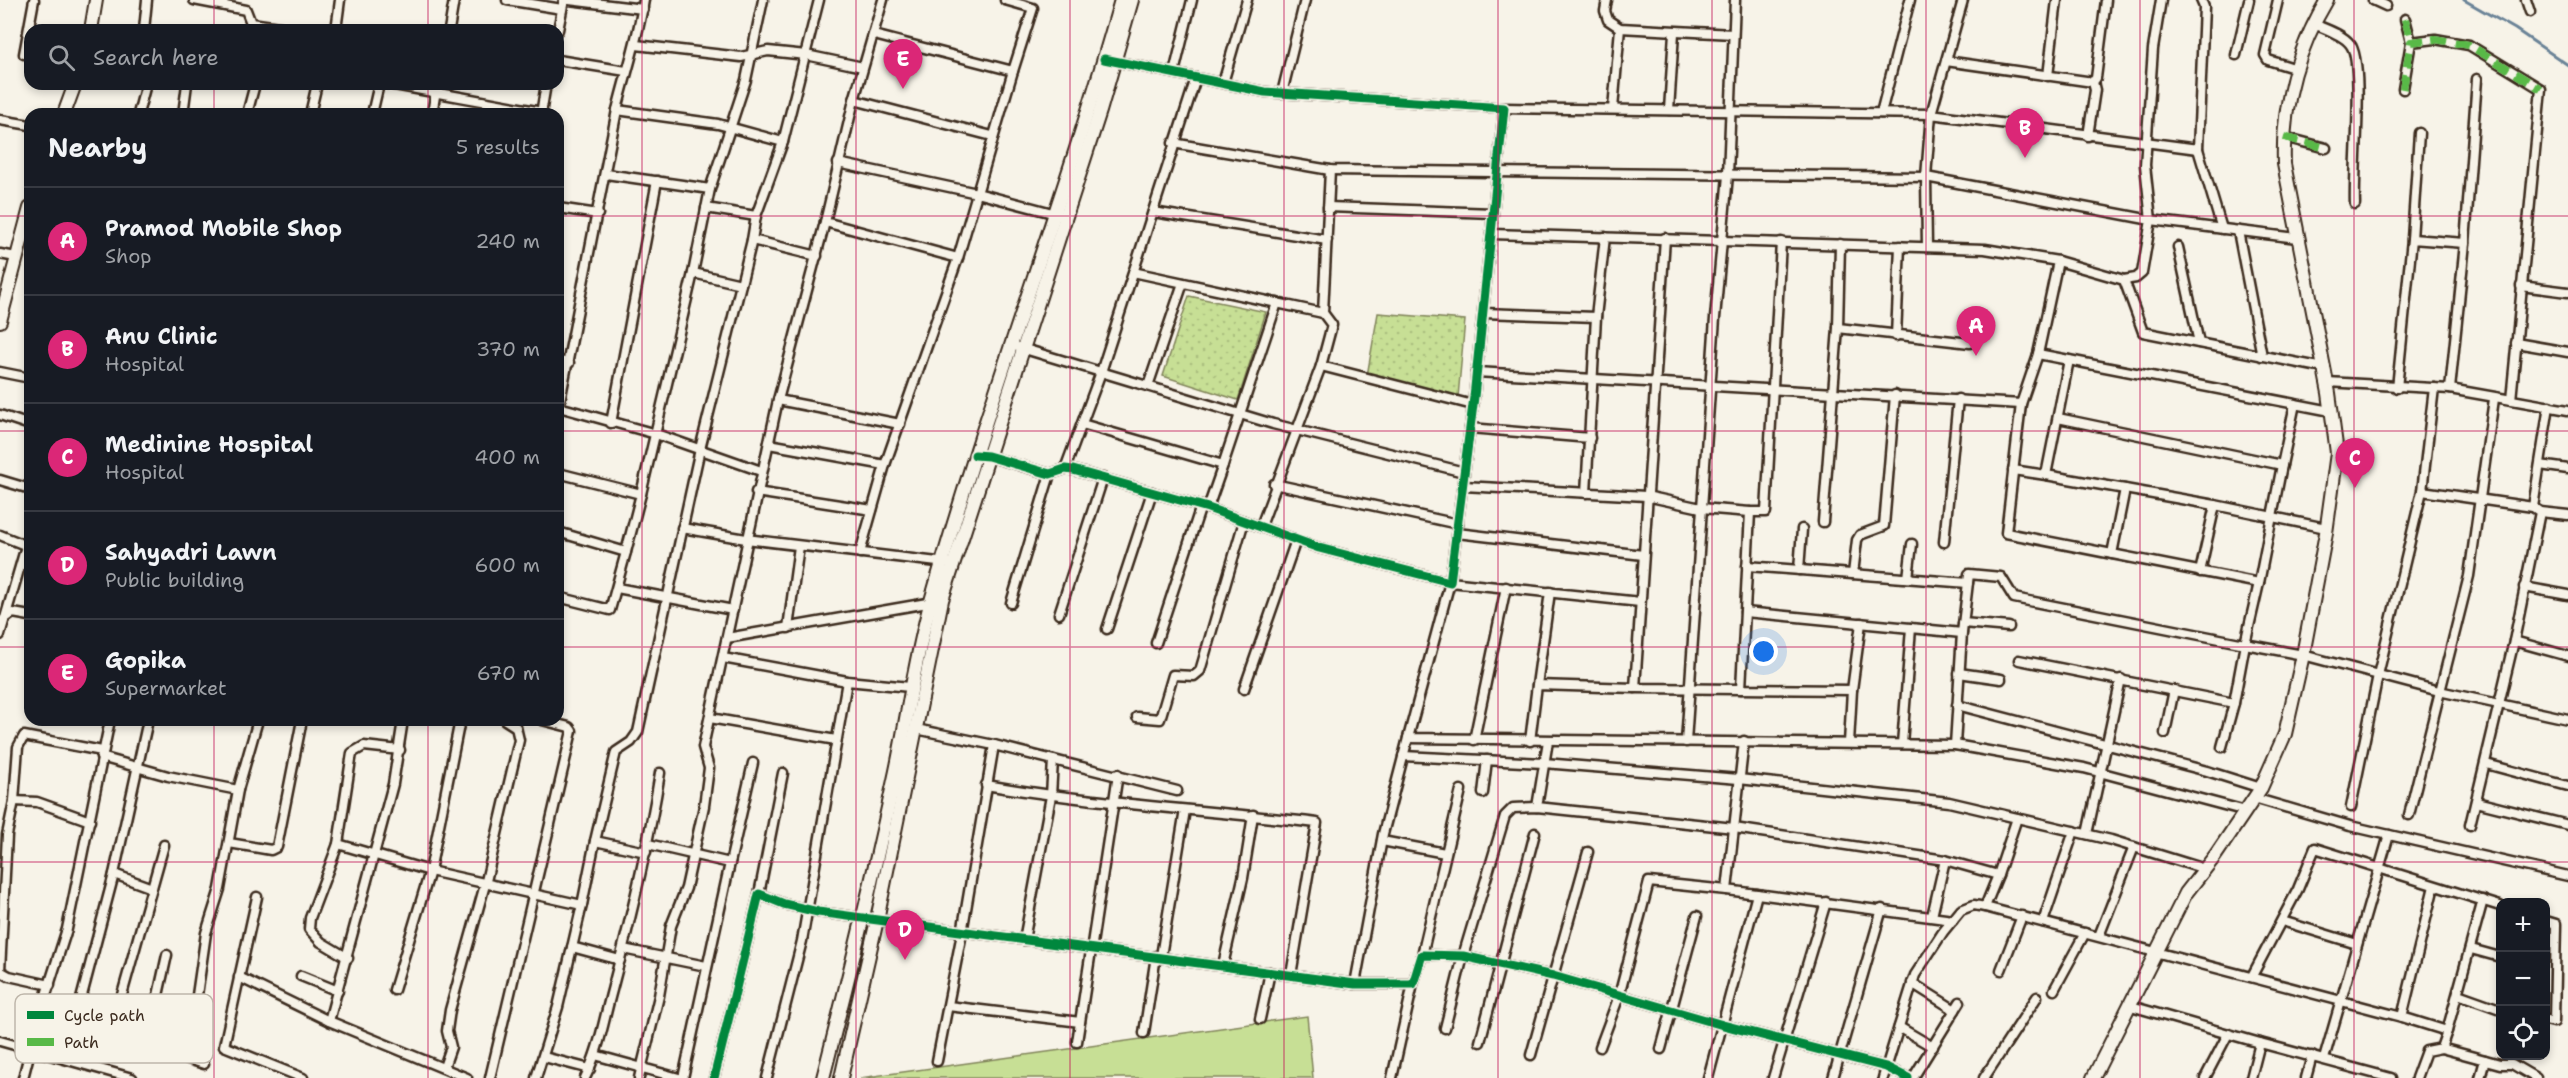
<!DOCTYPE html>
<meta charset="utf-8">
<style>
:root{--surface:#171b24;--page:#242831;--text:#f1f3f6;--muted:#9ea1a6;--line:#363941;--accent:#db2777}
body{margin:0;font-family:"Shantell Sans",sans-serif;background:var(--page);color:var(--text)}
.controls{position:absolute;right:18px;bottom:18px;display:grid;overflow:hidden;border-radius:12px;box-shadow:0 3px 9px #0003}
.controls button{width:54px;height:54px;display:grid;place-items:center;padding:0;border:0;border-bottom:2px solid var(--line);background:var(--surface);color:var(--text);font:30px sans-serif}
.you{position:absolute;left:1764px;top:652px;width:21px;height:21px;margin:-15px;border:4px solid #fff;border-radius:50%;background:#1a73e8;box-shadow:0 0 0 9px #1a73e833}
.badge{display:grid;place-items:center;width:39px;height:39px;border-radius:50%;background:var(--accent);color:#fff;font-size:20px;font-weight:700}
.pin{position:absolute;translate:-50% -50px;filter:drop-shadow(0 2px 3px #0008)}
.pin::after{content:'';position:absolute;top:32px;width:21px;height:18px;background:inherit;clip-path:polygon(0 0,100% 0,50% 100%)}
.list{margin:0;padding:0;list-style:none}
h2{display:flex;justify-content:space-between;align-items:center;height:78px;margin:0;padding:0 24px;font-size:26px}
h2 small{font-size:20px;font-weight:400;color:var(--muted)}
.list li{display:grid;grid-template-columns:39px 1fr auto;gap:18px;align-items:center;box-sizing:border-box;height:108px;padding:0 24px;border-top:2px solid var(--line)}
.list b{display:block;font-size:22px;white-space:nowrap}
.list p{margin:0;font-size:20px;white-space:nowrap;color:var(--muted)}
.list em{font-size:20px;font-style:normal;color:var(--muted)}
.icon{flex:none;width:33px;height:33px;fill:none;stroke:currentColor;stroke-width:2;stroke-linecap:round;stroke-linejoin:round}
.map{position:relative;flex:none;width:2568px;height:1078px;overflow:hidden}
.search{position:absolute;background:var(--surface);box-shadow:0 3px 9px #0003;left:24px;top:24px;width:540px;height:66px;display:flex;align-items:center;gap:15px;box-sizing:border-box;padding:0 21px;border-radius:18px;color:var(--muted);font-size:22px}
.panel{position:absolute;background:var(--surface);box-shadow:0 3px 9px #0003;left:24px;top:108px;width:540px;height:618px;border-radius:18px}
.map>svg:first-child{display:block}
</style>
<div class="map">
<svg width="2568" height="1078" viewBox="0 0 2568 1078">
<defs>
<pattern id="park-dots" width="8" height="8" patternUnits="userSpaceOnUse" patternTransform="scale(1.5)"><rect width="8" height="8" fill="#c7df95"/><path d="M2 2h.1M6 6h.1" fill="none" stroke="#acc080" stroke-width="1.8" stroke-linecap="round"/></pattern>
</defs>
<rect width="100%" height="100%" fill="#f7f3e8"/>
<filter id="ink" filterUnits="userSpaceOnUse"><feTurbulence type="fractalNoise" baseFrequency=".0167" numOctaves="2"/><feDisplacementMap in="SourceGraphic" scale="12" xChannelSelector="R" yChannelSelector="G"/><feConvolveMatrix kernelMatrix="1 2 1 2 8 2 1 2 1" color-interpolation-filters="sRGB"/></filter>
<g filter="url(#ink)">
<polygon fill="#c7df95" stroke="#81845a" stroke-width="1.5" points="1307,1016 1313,1078 860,1078"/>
<g fill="url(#park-dots)" stroke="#81845a" stroke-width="1.5">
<polygon points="1189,296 1266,312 1238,400 1163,376"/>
<polygon points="1378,313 1465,320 1458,397 1367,376"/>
</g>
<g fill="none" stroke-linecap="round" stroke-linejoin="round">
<polyline stroke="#6b8397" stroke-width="3" points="2464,0 2515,29 2568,65"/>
<defs>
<g id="street">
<polyline points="194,0 246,10 251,23 300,30"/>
<polyline points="507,0 562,9"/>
<polyline points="569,0 643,9"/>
<polyline points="1607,0 1605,11 1608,20 1620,28 1733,34"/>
<polyline points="2161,0 2153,49 2145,165 2151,220 2297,238"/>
<polyline points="2201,0 2204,7 2198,149 2222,229"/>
<polyline points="2278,0 2265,55 2268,60 2297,69"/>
<polyline points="2373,0 2386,6"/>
<polyline points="2526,0 2530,12"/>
<polyline points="2405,19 2411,42"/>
<path d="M2314,24C2325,29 2342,34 2350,44C2365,61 2353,174 2355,204"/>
<polyline points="144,30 147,0"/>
<polyline points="336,30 340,0"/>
<polyline points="449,30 454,0"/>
<polyline points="558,30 564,0"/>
<polyline points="874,35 1013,71 1033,8 1005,0"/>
<polyline points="636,45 741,57 768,51 806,55 863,67"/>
<polyline points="24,54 34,0"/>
<polyline points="2236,55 2249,0"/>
<polyline points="558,60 626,71"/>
<polyline points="1946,61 2093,82"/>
<polyline points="1174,73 1192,0"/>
<polyline points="2048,76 2057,0"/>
<polyline points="1223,83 1247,0"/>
<polyline points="389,84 542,112"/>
<polyline points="2403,89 2411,42 2435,39 2469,45 2541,89 2511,400"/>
<polyline points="1282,93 1305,0"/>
<polyline points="854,100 992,136"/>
<polyline points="1504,108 1931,114 1963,0"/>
<polyline points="1613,109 1620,28"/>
<polyline points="617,110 718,124 783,142"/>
<polyline points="1669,110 1674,33"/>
<polyline points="1881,113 1910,0"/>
<polyline points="138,114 146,84"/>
<polyline points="183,114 187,84"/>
<polyline points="247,114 255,84"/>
<polyline points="310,114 317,84"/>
<polyline points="372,114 379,84"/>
<polyline points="432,114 437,84"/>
<polyline points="541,114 546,84"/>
<polyline points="0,120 30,125"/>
<polyline points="2088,136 2095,90 2093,82 2096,78 2106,0"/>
<polyline points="2284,137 2326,148"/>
<polyline points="1173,143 1330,170 1926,177 2151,220 2142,273 2136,278 2124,280"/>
<polyline points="838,163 977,193 1060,215"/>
<polyline points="1330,170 1323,313 1332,325 1321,366 1473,405"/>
<polyline points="606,174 710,189 746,80 763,0"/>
<polyline points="1328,207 1493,213"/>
<polyline points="558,208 598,214"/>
<polyline points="706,208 756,216"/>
<polyline points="1153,212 1327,240"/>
<polyline points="825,222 958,258"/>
<polyline points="2238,231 2262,356"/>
<polyline points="1491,234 1985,249 2058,261 2124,280 2143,332 2324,368"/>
<polyline points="1665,238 1635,688 1741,689"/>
<polyline points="2412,239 2419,133"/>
<polyline points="752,240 817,256"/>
<polyline points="1927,247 1926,177 1931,114 2198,149"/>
<polyline points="2178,247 2199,343"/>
<polyline points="0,254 16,257"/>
<polyline points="1133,272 1323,313"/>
<polyline points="693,273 741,284"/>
<polyline points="2521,286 2568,292"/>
<polyline points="1483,313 1596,317"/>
<polyline points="1838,328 1840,244"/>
<polyline points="1896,336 1900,246"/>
<polyline points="2516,343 2568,352"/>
<polyline points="1018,347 1273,424 1464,472"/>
<polyline points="2038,354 2331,411"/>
<polyline points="2069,360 2046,475 2215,505 2326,528"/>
<polyline points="558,361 569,363"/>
<polyline points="0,372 30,378"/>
<polyline points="1476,372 2021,404 2038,354 2058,261"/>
<polyline points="2327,382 2450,389 2568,410"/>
<polyline points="1148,386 1183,283"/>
<polyline points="2397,388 2412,239 2465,243"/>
<polyline points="2450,389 2465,243 2477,79"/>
<polyline points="778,400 900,424"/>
<polyline points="2021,404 2006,533 2259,583 2245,644 2303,655 2439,691 2568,719"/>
<polyline points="559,407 656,434 761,471"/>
<path d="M558,411L617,110C626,73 638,38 644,0"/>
<polyline points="0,415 30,425"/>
<polyline points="2058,418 2282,465 2295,404"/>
<polyline points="611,423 657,181"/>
<polyline points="1082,424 1223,465 1277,303"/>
<polyline points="1470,428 1590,438"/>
<polyline points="769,444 885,465"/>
<polyline points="984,455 1050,474 1065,469 1073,470 1208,508 1319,548 1450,582 1474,397 1504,108 1265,92 1109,60"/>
<polyline points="2540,465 2568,469"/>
<polyline points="1065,469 1101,372 1196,78"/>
<polyline points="2013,470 2046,475"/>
<polyline points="558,473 641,494 626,552 558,532"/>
<polyline points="0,480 30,489"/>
<polyline points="1274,484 1458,524"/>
<polyline points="1463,486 1646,496 1701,508 1750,512 1741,689 1852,690 1849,743"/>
<polyline points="2422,491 2533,507"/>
<polyline points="756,492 872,510"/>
<polyline points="1586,493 1596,317 1605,237"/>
<polyline points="641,494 693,273 710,189"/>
<polyline points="1208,508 1223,465"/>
<polyline points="1750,512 1766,512 1781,242"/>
<polyline points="2540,512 2568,515"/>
<polyline points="1823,522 1838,328 1970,343"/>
<polyline points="1261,526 1321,366"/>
<polyline points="682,528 746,539 946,563"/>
<polyline points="1457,533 1643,555"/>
<polyline points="0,535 30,547"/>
<polyline points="1944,542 1958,399"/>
<polyline points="860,553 885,465 958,258 1013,71"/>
<polyline points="2112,554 2125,489"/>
<polyline points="1747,566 1968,583"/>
<polyline points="1799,570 1802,529"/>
<polyline points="2200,572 2215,505"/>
<polyline points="1853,574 1857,540 1860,535 1884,526 1895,395"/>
<polyline points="1908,578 1912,544"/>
<polyline points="2259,583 2282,465"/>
<polyline points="2524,587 2568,595"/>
<polyline points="617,588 733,610"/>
<polyline points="558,597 610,610 626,552"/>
<polyline points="1640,602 1450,582 1408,738 1955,745 2084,768 2246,811"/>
<polyline points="1011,603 1050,474"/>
<polyline points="1745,612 1962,633 1969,574 2001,577 2014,598 2245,644 2234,703 2019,660"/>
<polyline points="1059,614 1103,478"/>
<polyline points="3,620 13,613 30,616"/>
<polyline points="1963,623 2009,627"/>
<polyline points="788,628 799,546"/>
<polyline points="1107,629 1152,492"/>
<polyline points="0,635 26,546"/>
<polyline points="727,638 933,602"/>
<polyline points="2514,641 2568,656"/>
<polyline points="1156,643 1201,506"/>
<polyline points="723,658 847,681 910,687"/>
<polyline points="1959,673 2001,679"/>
<polyline points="1537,685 1550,592"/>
<polyline points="1244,689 1296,540"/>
<polyline points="1852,690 1861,623"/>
<polyline points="1957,705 2207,771 2261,788"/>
<polyline points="1137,717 1160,719 1173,675 1194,676 1200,671 1244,521"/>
<polyline points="710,718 836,740"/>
<polyline points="916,729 994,745 962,933 937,1061"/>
<polyline points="2165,733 2174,690"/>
<polyline points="1474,740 1506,587"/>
<polyline points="1530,741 1537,685 1635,688"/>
<polyline points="1744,741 1727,890 1953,920"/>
<polyline points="1686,742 1715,318 1728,175 1735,0"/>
<polyline points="1902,744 1911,628"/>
<polyline points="994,745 1177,791"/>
<polyline points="1955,745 1962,633"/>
<polyline points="2222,747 2234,703"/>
<polyline points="1403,756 1544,763 1739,779 1949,802 2111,840 2205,869"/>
<polyline points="101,757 168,776 238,790 258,720"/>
<polyline points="2486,764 2568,786"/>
<path d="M986,785C1096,804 1207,810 1317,823L1291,975"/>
<polyline points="1483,793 1487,760"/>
<polyline points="2254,798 2350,826 2568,876"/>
<polyline points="14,801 37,802 90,821"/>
<polyline points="2476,802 2568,825"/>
<polyline points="1537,807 1548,741"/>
<polyline points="2351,807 2378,675 2422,491 2434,388"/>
<polyline points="2409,815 2469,576 2494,399"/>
<polyline points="2470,825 2514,641 2540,512 2533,507 2549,406"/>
<polyline points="2087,834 2121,679"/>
<polyline points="1382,841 1445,853"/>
<polyline points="229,843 271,850 277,847 302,720"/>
<polyline points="338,844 430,871 582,905 595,841"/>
<polyline points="648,844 730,863 683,1078"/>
<polyline points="646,852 595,841 616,752 631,742 638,732 700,449 752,240 756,216 783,142 819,0"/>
<polyline points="730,863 753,763"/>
<polyline points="114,874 152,888"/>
<polyline points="1998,875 1985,907 2402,1017 2434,886"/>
<polyline points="759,894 783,773"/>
<polyline points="257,897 224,1046 303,1078"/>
<polyline points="1932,916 1945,860"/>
<polyline points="2282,921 2357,944"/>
<polyline points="2546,921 2556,924 2554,1022 2546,1020"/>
<polyline points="2043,922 2074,831"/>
<polyline points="2099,936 2134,847"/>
<polyline points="1024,940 1051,796 1053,760"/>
<polyline points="572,947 620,960"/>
<polyline points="623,949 706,966"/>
<polyline points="2471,949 2500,957"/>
<polyline points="1422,955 1461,790"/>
<polyline points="1161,956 1185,810"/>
<polyline points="348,958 321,942 309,929 310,918 338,844 352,753 364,746 400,750"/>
<polyline points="1223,965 1243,878 1253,815"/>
<polyline points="2001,970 2022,916"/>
<polyline points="301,976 338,991"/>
<polyline points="2252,976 2298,889 2315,848 2500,906"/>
<polyline points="239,977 329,1021 467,1078"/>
<polyline points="1912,983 1955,1010"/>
<polyline points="1355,984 1383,834 1408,738"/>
<polyline points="50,985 9,976 0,971 7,835 14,801 18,747 24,736 102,751"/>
<polyline points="394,990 430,871 460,720"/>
<polyline points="2054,990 2085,933"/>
<polyline points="2458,994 2500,1009"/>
<polyline points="196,1002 206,933 220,889 238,790"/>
<polyline points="80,1003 114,874 148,720"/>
<polyline points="948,1006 1080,1022"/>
<polyline points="2131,1006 2260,1043"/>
<polyline points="40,1014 111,1034 204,1064"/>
<polyline points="2402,1017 2447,1031 2483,900"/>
<polyline points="1260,1019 1270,972"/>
<polyline points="329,1021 393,784 403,720"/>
<polyline points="1899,1027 1933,1047"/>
<polyline points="1445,1028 1463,956 1505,816 1513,808 1537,807 1734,828 1945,860 1998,875 2017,818"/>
<polyline points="1144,1033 1156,956"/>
<polyline points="111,1034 164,845"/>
<polyline points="0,1041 132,1078"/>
<polyline points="1077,1042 1118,774"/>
<polyline points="1480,1042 1535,833"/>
<polyline points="147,1045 167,955"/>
<polyline points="1600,1047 1619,996 1649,882 1727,890"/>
<polyline points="2441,1048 2500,1064 2512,1064 2536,1078"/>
<polyline points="1661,1049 1697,916"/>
<polyline points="595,1055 679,1078"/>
<polyline points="1531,1055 1588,852"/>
<polyline points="544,1057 590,1069"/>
<polyline points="2324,1059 2389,835"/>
<polyline points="444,1067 451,1047 447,1031 450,1010 486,881 519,740 516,727 505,720"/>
<polyline points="23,1078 38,1020 67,929 110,720"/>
<polyline points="490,1078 572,731 569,727 542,720"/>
<polyline points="536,1078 558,1007 582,905"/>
<path d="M585,1078C599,1051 604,1019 612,990C631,918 648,847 660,773"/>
<polyline points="639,1078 659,996 671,926 686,888 704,806 709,768 703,747 778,400 825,222 854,100 883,0"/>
<polyline points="714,1078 759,894 784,904 818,912 1355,984 1413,984 1422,955 1463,956 1553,976 1723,1025 1886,1067 1908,1078"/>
<polyline points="767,1078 802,941 847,681"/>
<polyline points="1392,1078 1413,984"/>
<polyline points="1708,1078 1757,894"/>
<polyline points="1773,1078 1826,902"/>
<polyline points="1833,1078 1882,909"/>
<polyline points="1883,1078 1915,975 1943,932 1961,910 1974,905 1985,907"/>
<polyline points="1913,1078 1960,1002"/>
<polyline points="1984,1078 2037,997"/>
<polyline points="2205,1078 2228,1034"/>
<polyline points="2251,1078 2260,1043 2391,1078"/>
<polyline points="2306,1078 2312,1056"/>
<polyline points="2416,1078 2426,1051 2441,1048 2447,1031"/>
<polyline points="2480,1078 2485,1060"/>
</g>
<g id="secondary">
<polyline points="91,30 96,0"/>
<polyline points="64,114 75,84"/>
<polyline points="0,321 30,208"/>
<path d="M823,1078C849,976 874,874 896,771C908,714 915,657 931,601C988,399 1064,202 1121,0"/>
<polyline points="841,1078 877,920 942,600 1100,111 1132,0"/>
<path d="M2093,1078L2186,893L2215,856L2261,788L2285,734L2303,655L2326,533L2337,453L2329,393L2284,164C2282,106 2297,50 2327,0"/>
</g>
</defs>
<use href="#street" stroke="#3b2a1e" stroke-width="13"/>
<use href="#secondary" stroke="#3b2a1e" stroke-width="16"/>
<use href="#street" stroke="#f7f3e8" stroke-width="8"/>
<use href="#secondary" stroke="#f7f3e8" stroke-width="12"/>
<g stroke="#58b947" stroke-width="8" stroke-dasharray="15 8" stroke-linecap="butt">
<polyline points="2405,19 2411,42"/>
<polyline points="2403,89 2411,42 2435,39 2469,45 2541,89"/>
<polyline points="2284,137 2326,148"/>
</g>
<defs>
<g id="cycleway">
<polyline points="975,455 988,456 1050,474 1065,469 1073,470 1208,508 1319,548 1450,582 1474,397 1504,108 1265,92 1104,59"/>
<polyline points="714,1078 759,894 784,904 818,912 1355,984 1413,984 1422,955 1463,956 1553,976 1723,1025 1886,1067 1908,1078"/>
</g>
</defs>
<use href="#cycleway" stroke="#f7f3e8" stroke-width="13"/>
<use href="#cycleway" stroke="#00873e" stroke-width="9"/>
</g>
</g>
<path fill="none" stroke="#c2185b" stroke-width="1.5" stroke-opacity="0.55" d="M214,0V30M428,0V30M642,0V1078M856,0V1078M1070,0V1078M1284,0V1078M1498,0V1078M1712,0V1078M1926,0V1078M2140,0V1078M2354,0V1078M214,84V114M428,84V114M0,216H30M558,216H2568M0,431H30M558,431H2568M0,647H30M558,647H2568M214,720V1078M428,720V1078M0,862H2568"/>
<rect x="15" y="994" width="198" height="69" rx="9" fill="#f7f3e8" stroke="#bfb7ab" stroke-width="1.5"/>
<rect x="27" y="1011" width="27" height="8" fill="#00873e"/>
<rect x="27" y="1038" width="27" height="8" fill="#58b947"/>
<g font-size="16" fill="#3b2a1e">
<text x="64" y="1021">Cycle path</text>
<text x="64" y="1048">Path</text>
</g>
</svg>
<div class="controls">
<button>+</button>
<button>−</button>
<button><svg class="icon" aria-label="locate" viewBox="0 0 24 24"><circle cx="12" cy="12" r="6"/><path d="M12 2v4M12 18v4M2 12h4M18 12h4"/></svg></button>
</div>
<div class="you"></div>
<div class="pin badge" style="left:1976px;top:356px">A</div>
<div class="pin badge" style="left:2025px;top:158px">B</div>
<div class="pin badge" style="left:2355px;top:488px">C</div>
<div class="pin badge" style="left:905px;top:960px">D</div>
<div class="pin badge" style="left:903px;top:89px">E</div>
<div class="search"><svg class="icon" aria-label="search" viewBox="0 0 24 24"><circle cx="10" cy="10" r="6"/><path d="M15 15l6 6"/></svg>Search here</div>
<section class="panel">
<h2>Nearby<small>5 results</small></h2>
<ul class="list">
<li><span class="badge">A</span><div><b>Pramod Mobile Shop</b><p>Shop</p></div><em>240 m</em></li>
<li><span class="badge">B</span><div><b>Anu Clinic</b><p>Hospital</p></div><em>370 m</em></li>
<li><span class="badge">C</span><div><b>Medinine Hospital</b><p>Hospital</p></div><em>400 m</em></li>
<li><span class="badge">D</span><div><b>Sahyadri Lawn</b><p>Public building</p></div><em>600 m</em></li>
<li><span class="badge">E</span><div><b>Gopika</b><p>Supermarket</p></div><em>670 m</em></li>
</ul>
</section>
</div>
